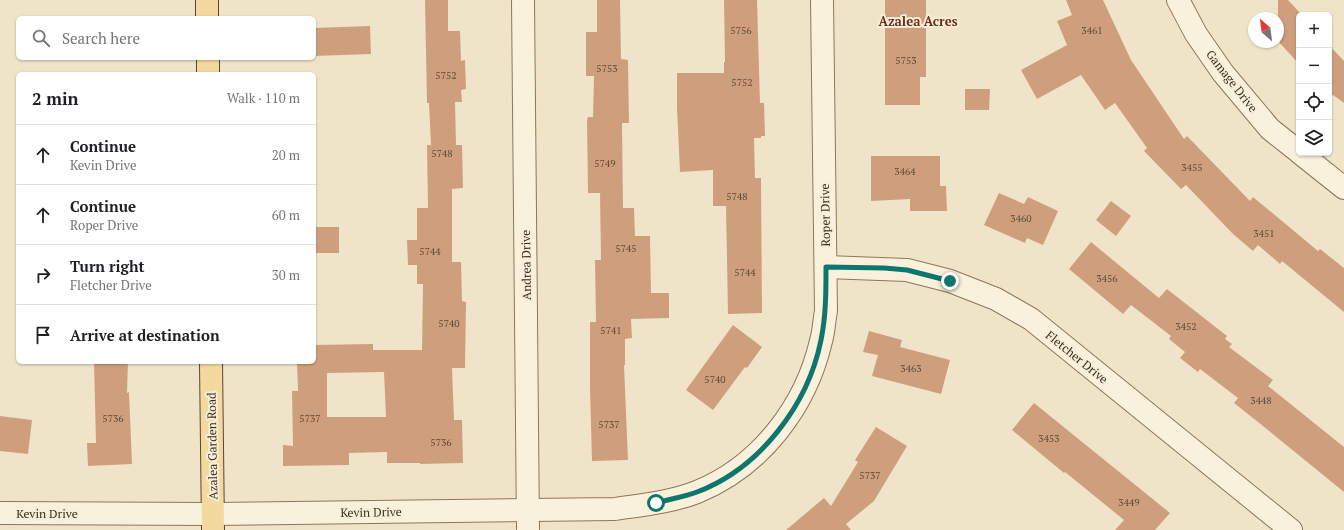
<!DOCTYPE html>
<meta charset="utf-8">
<style>
:root{--surface:#fff;--page:#f2f2f2;--text:#202124;--muted:#757577;--line:#e0e0e0}
body{margin:0;font-family:"PT Serif",serif;background:var(--page);color:var(--text)}
.controls{position:absolute;right:12px;top:12px;display:grid;overflow:hidden;border-radius:6px;box-shadow:0 1px 3px #0004}
.controls button{width:36px;height:36px;display:grid;place-items:center;padding:0;border:0;border-bottom:1px solid var(--line);background:var(--surface);color:var(--text);font:20px sans-serif}
.compass{position:absolute;left:1248px;top:12px;width:36px;height:36px;border-radius:50%;background:var(--surface);box-shadow:0 1px 3px #0004;rotate:332deg}
.stop{position:absolute;width:12px;height:12px;margin:-9px;border:3px solid #0f766e;border-radius:50%;background:#fff}
.stop.end{background:#0f766e;border-color:#fff;box-shadow:0 1px 4px #0008}
.list{margin:0;padding:0;list-style:none}
h2{display:flex;justify-content:space-between;align-items:center;height:52px;margin:0;padding:0 16px;font-size:17px}
h2 small{font-size:13px;font-weight:400;color:var(--muted)}
.list li{display:grid;grid-template-columns:26px 1fr auto;gap:12px;align-items:center;box-sizing:border-box;height:60px;padding:0 16px;border-top:1px solid var(--line)}
.list b{display:block;font-size:15px;white-space:nowrap}
.list p{margin:0;font-size:13px;white-space:nowrap;color:var(--muted)}
.list em{font-size:13px;font-style:normal;color:var(--muted)}
.icon{flex:none;width:22px;height:22px;fill:none;stroke:currentColor;stroke-width:2;stroke-linecap:round;stroke-linejoin:round}
.map{position:relative;flex:none;width:1344px;height:530px;overflow:hidden}
.search{position:absolute;background:var(--surface);box-shadow:0 1px 3px #0004;left:16px;top:16px;width:300px;height:44px;display:flex;align-items:center;gap:10px;box-sizing:border-box;padding:0 14px;border-radius:6px;color:var(--muted);font-size:15px}
.panel{position:absolute;background:var(--surface);box-shadow:0 1px 3px #0004;left:16px;top:72px;width:300px;height:292px;border-radius:6px}
.map>svg:first-child{display:block}
</style>
<div class="map">
<svg width="1344" height="530" viewBox="0 0 1344 530">
<rect width="100%" height="100%" fill="#f0e4c8"/>
<g fill="#cf9f7d" fill-rule="evenodd">
<path d="M425,0H448V31H460L461,61L465,60L466,89L461,90L462,102H455L456,145H462L463,188L452,189V262H461L462,301L466,302L465,368H452L454,420H462L463,463L420,464V463H387V452L349,453V465L283,466V445L293,446L292,391H298L297,362H314V345L373,344V350H422L423,284H417V265H408L407,240H417V208H428L427,145H431L429,103H427ZM384,372L386,417H327V373Z"/>
<polygon points="597,0 620,0 621,59 628,60 629,123 622,123 623,208 634,208 635,236 650,236 651,293 669,293 669,318 631,319 632,338 625,339 625,365 624,365 628,460 592,461 590,388 590,322 596,322 595,260 601,260 600,193 588,193 587,120 588,117 593,117 594,76 586,76 586,32 597,32"/>
<polygon points="724,0 757,0 760,103 764,103 765,136 761,136 761,138 754,138 755,178 761,178 762,313 728,314 726,206 713,206 713,170 680,172 677,108 677,73 724,73 724,62 725,62"/>
<polygon points="885,0 926,0 926,77 920,77 920,105 885,105"/>
<polygon points="1066,0 1103,0 1131,60 1184,139 1187,136 1250,201 1253,197 1318,251 1320,249 1344,268 1344,312 1282,261 1280,264 1258,245 1253,251 1233,234 1186,185 1181,189 1144,151 1147,148 1115,103 1105,110 1081,75 1037,99 1021,70 1067,45 1057,21 1072,15"/>
<polygon points="1278,0 1288,0 1302,15 1299,15 1299,64 1278,41"/>
<polygon points="370,26 371,54 314,56 314,28"/>
<polygon points="1329,45 1344,61 1344,103 1329,92"/>
<polygon points="965,89 990,89 989,110 965,110"/>
<polygon points="871,156 940,156 940,186 946,186 947,211 910,211 910,199 871,201"/>
<polygon points="999,193 1024,204 1028,197 1058,211 1043,245 1027,238 1025,243 984,225"/>
<polygon points="1111,201 1131,216 1116,236 1096,220"/>
<rect x="314" y="227" width="25" height="26"/>
<polygon points="1091,242 1159,298 1167,289 1227,336 1225,339 1232,344 1229,347 1273,380 1268,386 1344,447 1344,492 1268,430 1234,403 1238,398 1200,369 1198,372 1180,358 1185,352 1169,339 1171,336 1131,305 1123,314 1069,269"/>
<polygon points="733,325 762,347 747,368 745,367 713,410 686,390"/>
<polygon points="869,331 902,340 900,347 950,360 941,394 872,376 878,355 863,352"/>
<polygon points="94,362 128,362 127,393 129,392 132,464 88,466 87,443 96,443"/>
<polygon points="1034,403 1170,513 1155,530 1115,530 1124,520 1065,472 1064,473 1012,430"/>
<polygon points="0,416 32,420 28,454 0,451"/>
<polygon points="876,427 907,446 874,501 846,524 851,530 786,530 824,498 831,506 858,462 855,460"/>
</g>
<g fill="none" stroke-linecap="round" stroke-linejoin="round">
<defs>
<g id="minor">
<polyline points="523,0 528,530"/>
<polyline points="1178,0 1196,34 1223,73 1270,129 1299,152"/>
<polyline points="1300,153 1344,188"/>
<polyline points="826,267 907,270 950,281 996,299 1031,319 1291,530"/>
<path d="M0,513L213,514L615,509C642,505 672,502 697,492C761,466 806,406 821,341C824,331 824,321 826,311L822,0"/>
</g>
<g id="major">
<polyline points="207,0 207,18"/>
<polyline points="208,58 208,74"/>
<polyline points="211,362 213,530"/>
</g>
</defs>
<use href="#minor" stroke="#8d765c" stroke-width="24"/>
<use href="#major" stroke="#5b4430" stroke-width="24"/>
<use href="#minor" stroke="#faf1dc" stroke-width="22"/>
<use href="#major" stroke="#f3d9a0" stroke-width="22"/>
</g>
<g fill="none" stroke-linecap="round" stroke-linejoin="round">
<path stroke="#0f766e" stroke-width="5" d="M656,503C669,499 684,497 697,492C760,468 808,405 821,340C826,316 826,292 826,267L884,268L907,270L950,281"/>
</g>
<g text-anchor="middle" dominant-baseline="central" stroke-width="4" stroke-linejoin="round" paint-order="stroke">
<g font-size="10" fill="#624a37">
<text x="741" y="30">5756</text>
<text x="1092" y="30">3461</text>
<text x="906" y="60">5753</text>
<text x="607" y="68">5753</text>
<text x="446" y="75">5752</text>
<text x="742" y="82">5752</text>
<text x="442" y="153">5748</text>
<text x="605" y="163">5749</text>
<text x="1192" y="167">3455</text>
<text x="905" y="171">3464</text>
<text x="737" y="196">5748</text>
<text x="1021" y="218">3460</text>
<text x="1264" y="233">3451</text>
<text x="626" y="248">5745</text>
<text x="430" y="251">5744</text>
<text x="745" y="272">5744</text>
<text x="1107" y="278">3456</text>
<text x="449" y="323">5740</text>
<text x="1186" y="326">3452</text>
<text x="611" y="330">5741</text>
<text x="911" y="368">3463</text>
<text x="715" y="379">5740</text>
<text x="1261" y="400">3448</text>
<text x="113" y="418">5736</text>
<text x="310" y="418">5737</text>
<text x="609" y="424">5737</text>
<text x="1049" y="438">3453</text>
<text x="441" y="442">5736</text>
<text x="870" y="475">5737</text>
<text x="1129" y="502">3449</text>
</g>
<g font-size="12" fill="#3d2e20" stroke="#f7eed8">
<text transform="translate(1232 81) rotate(52)">Gamage Drive</text>
<text transform="translate(825 215) rotate(-91)">Roper Drive</text>
<text transform="translate(526 265) rotate(-91)">Andrea Drive</text>
<text transform="translate(1077 357) rotate(39)">Fletcher Drive</text>
<text transform="translate(212 446) rotate(-91)">Azalea Garden Road</text>
<text transform="translate(371 512) rotate(-1)">Kevin Drive</text>
<text x="47" y="513">Kevin Drive</text>
</g>
<g font-size="13" font-weight="bold" fill="#6b2e1e" stroke="#f7eed8">
<text x="918" y="21">Azalea Acres</text>
</g>
</g>
</svg>
<div class="controls">
<button>+</button>
<button>−</button>
<button><svg class="icon" aria-label="locate" viewBox="0 0 24 24"><circle cx="12" cy="12" r="6"/><path d="M12 2v4M12 18v4M2 12h4M18 12h4"/></svg></button>
<button><svg class="icon" aria-label="layers" viewBox="0 0 24 24"><path d="M12 4l9 5-9 5-9-5zM3 14l9 5 9-5"/></svg></button>
</div>
<svg class="compass" viewBox="-18 -18 36 36"><path d="M0-13l5 13h-10z" fill="#e53935"/><path d="M0 13l5-13h-10z" fill="#757577"/></svg>
<div class="stop" style="left:656px;top:503px"></div>
<div class="stop end" style="left:950px;top:281px"></div>
<div class="search"><svg class="icon" aria-label="search" viewBox="0 0 24 24"><circle cx="10" cy="10" r="6"/><path d="M15 15l6 6"/></svg>Search here</div>
<section class="panel">
<h2>2 min<small>Walk · 110 m</small></h2>
<ul class="list">
<li><svg class="icon" aria-label="ahead" viewBox="0 0 24 24"><path d="M12 20V5M6 11l6-6 6 6"/></svg><div><b>Continue</b><p>Kevin Drive</p></div><em>20 m</em></li>
<li><svg class="icon" aria-label="ahead" viewBox="0 0 24 24"><path d="M12 20V5M6 11l6-6 6 6"/></svg><div><b>Continue</b><p>Roper Drive</p></div><em>60 m</em></li>
<li><svg class="icon" aria-label="right" viewBox="0 0 24 24"><path d="M7 20v-9h11M14 6l5 5-5 5"/></svg><div><b>Turn right</b><p>Fletcher Drive</p></div><em>30 m</em></li>
<li><svg class="icon" aria-label="arrive" viewBox="0 0 24 24"><path d="M6 21V4h12l-3 4 3 4H6"/></svg><div><b>Arrive at destination</b></div></li>
</ul>
</section>
</div>
